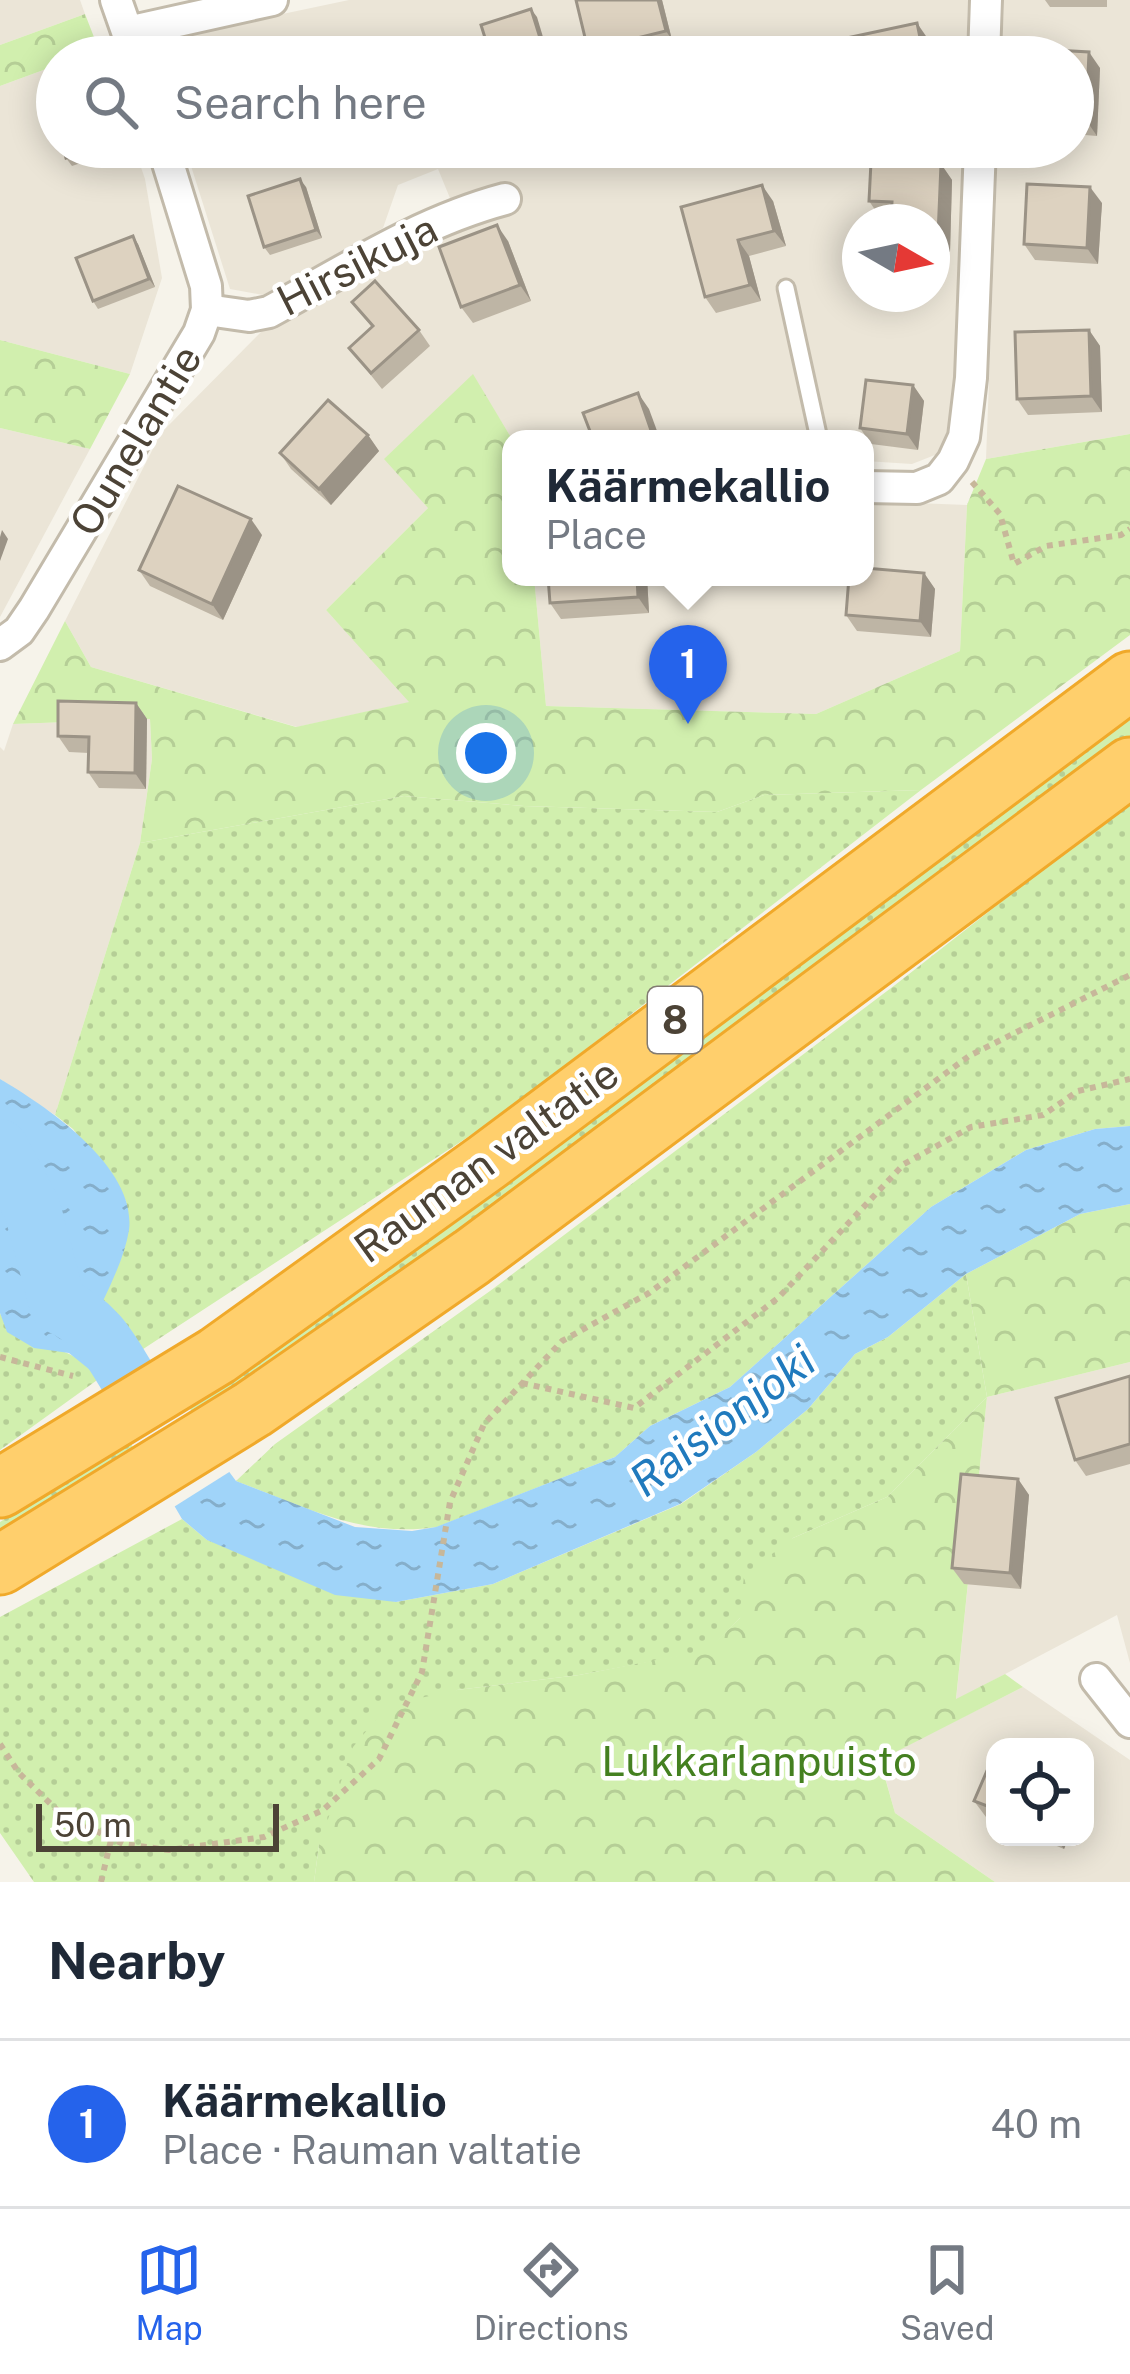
<!DOCTYPE html>
<meta charset="utf-8">
<style>
:root{--surface:#fff;--page:#f2f2f3;--text:#1f2937;--muted:#747a83;--line:#e0e1e3;--accent:#2563eb}
body{margin:0;font-family:"Public Sans",sans-serif;background:var(--page);color:var(--text)}
.controls{position:absolute;right:36px;bottom:36px;display:grid;overflow:hidden;border-radius:24px;box-shadow:0 6px 30px #0003}
.controls button{width:108px;height:108px;display:grid;place-items:center;padding:0;border:0;border-bottom:3px solid var(--line);background:var(--surface);color:var(--text);font:60px sans-serif}
.compass{position:absolute;left:842px;top:204px;width:108px;height:108px;border-radius:50%;background:var(--surface);box-shadow:0 6px 30px #0003;rotate:99deg}
.scale{position:absolute;left:36px;bottom:30px;width:243px;box-sizing:border-box;padding-left:12px;border:6px solid #4c4336;border-top:0;font-size:33px;line-height:42px;white-space:nowrap;color:#4c4336;-webkit-text-stroke:9px #fff;paint-order:stroke}
.you{position:absolute;left:486px;top:753px;width:42px;height:42px;margin:-30px;border:9px solid #fff;border-radius:50%;background:#1a73e8;box-shadow:0 0 0 18px #1a73e833}
.badge{display:grid;place-items:center;width:78px;height:78px;border-radius:50%;background:var(--accent);color:#fff;font-size:39px;font-weight:700}
.pin{position:absolute;translate:-50% -99px;filter:drop-shadow(0 3px 6px #0008)}
.pin::after{content:'';position:absolute;top:63px;width:42px;height:36px;background:inherit;clip-path:polygon(0 0,100% 0,50% 100%)}
.popup{position:absolute;left:502px;top:430px;width:372px;height:156px;box-sizing:border-box;display:grid;place-content:center;border-radius:24px;background:var(--surface);filter:drop-shadow(0 3px 9px #0005);font-size:39px;white-space:nowrap;color:var(--muted)}
.popup b{font-size:45px;color:var(--text)}
.popup::after{content:'';position:absolute;left:50%;top:100%;margin-left:-24px;border:24px solid transparent;border-top-color:var(--surface)}
.list{margin:0;padding:0;list-style:none}
h2{display:flex;justify-content:space-between;align-items:center;height:156px;margin:0;padding:0 48px;font-size:51px}
h2 small{font-size:39px;font-weight:400;color:var(--muted)}
.list li{display:grid;grid-template-columns:78px 1fr auto;gap:36px;align-items:center;box-sizing:border-box;height:168px;padding:0 48px;border-top:3px solid var(--line)}
.list b{display:block;font-size:45px;white-space:nowrap}
.list p{margin:0;font-size:39px;white-space:nowrap;color:var(--muted)}
.list em{font-size:39px;font-style:normal;color:var(--muted)}
.icon{flex:none;width:66px;height:66px;fill:none;stroke:currentColor;stroke-width:2;stroke-linecap:round;stroke-linejoin:round}
.map{position:relative;flex:none;width:1130px;height:1882px;overflow:hidden}
.search{position:absolute;background:var(--surface);box-shadow:0 6px 30px #0003;left:36px;right:36px;top:36px;height:132px;display:flex;align-items:center;gap:30px;box-sizing:border-box;padding:0 42px;border-radius:66px;color:var(--muted);font-size:45px}
.sheet{height:324px;background:var(--surface)}
nav{display:flex;justify-content:space-around;align-items:center;box-sizing:border-box;height:168px;border-top:3px solid var(--line);background:var(--surface);font-size:33px;color:var(--muted)}
nav a{display:grid;justify-items:center;gap:6px}
nav .on{color:var(--accent)}
.map>svg:first-child{display:block}
</style>
<div class="map">
<svg width="1130" height="1882" viewBox="0 0 1130 1882">
<defs>
<pattern id="grass-dots" width="8" height="8" patternUnits="userSpaceOnUse" patternTransform="scale(3)"><rect width="8" height="8" fill="#d1efae"/><path d="M2 2h.1M6 6h.1" fill="none" stroke="#b5ce96" stroke-width="1.8" stroke-linecap="round"/></pattern>
<pattern id="forest-crowns" width="20" height="18" patternUnits="userSpaceOnUse" patternTransform="scale(3)"><rect width="20" height="18" fill="#d1efae"/><path d="M2 6a3 3 0 1 1 6 0M12 15a3 3 0 1 1 6 0" fill="none" stroke="#b5ce96"/></pattern>
<pattern id="water-ripples" width="26" height="14" patternUnits="userSpaceOnUse" patternTransform="scale(3)"><rect width="26" height="14" fill="#a0d4f9"/><path d="M2 4q2-2 4 0t4 0M15 11q2-2 4 0t4 0" fill="none" stroke="#85aeca"/></pattern>
</defs>
<rect width="100%" height="100%" fill="#f6f3ea"/>
<g fill="#ebe5d7" fill-rule="evenodd">
<polygon points="0,0 80,0 85,14 0,45"/>
<polygon points="349,0 968,0 966,57 166,57 178,39 192,33"/>
<polygon points="1004,0 1130,0 1130,434 986,459 998,147 1073,147 1073,57 1002,57"/>
<polygon points="57,65 57,147 134,147 145,179 162,278 130,374 0,340 0,86"/>
<path d="M185,147H963L953,427L940,453L912,464L865,461V439H512L472,375L428,508L326,610L411,702L297,727L91,667L65,621L161,433L263,330L459,220L438,169L398,185L383,228L263,295L230,289ZM860,222H932V294H860Z"/>
<polygon points="0,428 90,449 0,617"/>
<polygon points="865,501 967,505 960,651 816,714 546,706 534,577 865,577"/>
<polygon points="150,719 152,759 140,843 55,1115 0,1079 0,747 4,751 13,724"/>
<polygon points="1130,1362 1130,1663 1117,1615 956,1700 987,1397"/>
<path d="M1023,1687L1130,1760V1882H995L895,1813L880,1759ZM995,1747H1085V1837H995Z"/>
</g>
<g fill="url(#grass-dots)">
<polygon points="1130,713 1130,739 379,1296 0,1542 0,1522 233,1378 372,1284"/>
<polygon points="921,790 497,1118 134,1355 114,1346 91,1327 129,1229 126,1201 73,1129 55,1115 140,843 404,796 524,806 717,812 764,795"/>
<path d="M1130,801V1126L1095,1129L1026,1150L931,1207L730,1387L650,1426L615,1457L437,1527C362,1538 304,1507 236,1481L275,1444L490,1291L895,985Z"/>
<polygon points="966,1274 987,1397 887,1497 793,1538 740,1618 708,1651 579,1675 457,1690 319,1845 314,1882 34,1882 0,1833 0,1617 182,1519 207,1540 396,1602 493,1584 681,1504 756,1452 808,1409 855,1354 888,1337"/>
<path d="M0,1313C16,1352 36,1340 67,1353C78,1357 90,1370 100,1378L0,1450Z"/>
</g>
<g fill="url(#forest-crowns)">
<polygon points="85,14 99,50 80,57 57,57 57,65 0,86 0,45"/>
<polygon points="0,340 130,374 90,449 0,428"/>
<polygon points="473,374 512,439 511,577 534,577 546,706 816,714 960,651 967,505 986,459 1130,434 1130,635 921,790 764,795 717,812 524,806 404,796 140,843 152,759 150,719 13,724 65,621 91,667 296,727 409,702 326,610 428,508 384,459"/>
<polygon points="1130,1204 1130,1362 987,1397 956,1699 1005,1674 1023,1687 880,1760 895,1813 995,1882 314,1882 319,1845 353,1747 388,1705 457,1690 579,1675 708,1650 740,1618 744,1575 793,1538 887,1497 987,1397 966,1274 1080,1214"/>
</g>
<path fill="url(#water-ripples)" d="M0,1079C46,1106 137,1167 129,1230C124,1262 104,1297 91,1327L158,1376L236,1481L355,1527L412,1531L436,1527L615,1457L650,1426L730,1387L931,1207L1026,1150L1095,1129L1130,1126V1204L1080,1214L966,1274L888,1337L855,1354L808,1409L756,1452L680,1504L493,1584L396,1602L335,1595L207,1540L182,1519L100,1378L69,1353L34,1348L7,1332L0,1313Z"/>
<polygon fill="#f6f3ea" points="139,1352 163,1372 234,1469 169,1510 96,1383"/>
<g fill="none" stroke-linecap="round" stroke-linejoin="round">
<path stroke="#a0d4f9" stroke-width="57" d="M0,1148L32,1208L58,1305C105,1326 114,1359 141,1399"/>
<defs>
<polyline id="service" points="786,288 819,439"/>
<g id="minor">
<polyline points="116,0 136,57"/>
<polyline points="128,32 272,0"/>
<polyline points="984,57 986,0"/>
<path d="M207,310L249,316L269,312C346,270 419,222 505,199"/>
<polyline points="865,487 917,488 939,479 953,461 964,437 971,378 980,147"/>
<polyline points="0,645 19,631 34,609 199,333 207,310 206,286 163,147"/>
<polyline points="1096,1679 1130,1722"/>
</g>
<g id="motorway">
<polyline points="0,1488 217,1356 487,1162 1130,681"/>
<polyline points="0,1565 253,1409 472,1257 1130,767"/>
</g>
</defs>
<use href="#service" stroke="#c3bbab" stroke-width="21"/>
<use href="#minor" stroke="#c3bbab" stroke-width="36"/>
<use href="#motorway" stroke="#f0a92a" stroke-width="63"/>
<g stroke="#c7b79a" stroke-width="6" stroke-dasharray="6 6" stroke-linecap="butt">
<polyline points="972,482 1000,514 1014,564 1046,546 1121,535 1130,529"/>
<polyline points="0,1357 73,1376"/>
<polyline points="522,1383 634,1408 778,1298 904,1164 971,1127 1043,1115 1078,1091 1130,1079"/>
<polyline points="0,1744 19,1773 61,1814 123,1844 169,1850 264,1837 323,1810 379,1759 422,1672 450,1502 484,1424 562,1341 649,1293 969,1056 1130,975"/>
<polyline points="101,1882 111,1840"/>
</g>
<use href="#service" stroke="#fff" stroke-width="15"/>
<use href="#minor" stroke="#fff" stroke-width="30"/>
<use href="#motorway" stroke="#ffcf6c" stroke-width="57"/>
</g>
<g fill="#beb5a5">
<polygon points="576,0 662,0 672,40 593,57 588,50"/>
<polygon points="1045,0 1107,0 1107,7 1050,7"/>
<polygon points="1073,57 1100,68 1097,136 1073,134"/>
<polygon points="63,147 118,147 119,150 72,166 66,158"/>
<polygon points="941,164 952,180 950,252 932,252 932,222 880,217 869,201"/>
<polygon points="306,187 322,238 270,255 264,247"/>
<polygon points="773,201 786,246 749,256 761,301 716,313 705,297 681,207"/>
<polygon points="1102,203 1098,264 1035,260 1024,244"/>
<polygon points="508,241 531,301 473,323 461,307"/>
<polygon points="138,244 155,287 98,309 93,301"/>
<polygon points="352,302 419,330 430,346 382,389 349,348 372,327"/>
<polygon points="1089,330 1100,346 1102,412 1028,415 1017,399"/>
<polygon points="913,385 924,401 918,450 871,444 860,428"/>
<polygon points="368,435 379,451 331,505 291,469 280,453"/>
<polygon points="262,535 223,620 150,586 139,570"/>
<polygon points="924,573 935,589 931,637 857,631 846,615"/>
<polygon points="548,577 647,577 649,613 561,619 550,603"/>
<polygon points="727,577 816,577 816,585 732,584"/>
<polygon points="136,703 147,719 146,789 99,788 88,772 89,753 69,752 58,736"/>
<polygon points="1130,1376 1130,1464 1086,1476 1075,1460"/>
<polygon points="1018,1479 1029,1495 1021,1589 964,1584 952,1568"/>
<polygon points="995,1752 995,1820 986,1817 974,1801"/>
<polygon points="1035,1837 1069,1837 1064,1849"/>
</g>
<g fill="#9b9386">
<polygon points="658,0 662,0 672,40 666,31"/>
<polygon points="531,9 537,17 549,57 546,57"/>
<polygon points="917,23 928,39 932,57 924,57"/>
<polygon points="1089,52 1100,68 1097,136 1086,120"/>
<polygon points="941,164 952,180 950,252 938,236"/>
<polygon points="300,179 306,187 322,238 316,230"/>
<polygon points="762,185 773,201 786,246 774,231"/>
<polygon points="1090,187 1102,203 1098,264 1087,248"/>
<polygon points="497,225 508,241 531,301 520,285"/>
<polygon points="133,236 138,244 155,287 149,279"/>
<polygon points="738,240 749,256 761,301 750,285"/>
<polygon points="1089,330 1100,346 1102,412 1091,396"/>
<polygon points="913,385 924,401 918,450 907,434"/>
<polygon points="638,393 649,409 660,439 654,439"/>
<polygon points="368,435 379,451 331,505 319,489"/>
<polygon points="251,519 262,535 223,620 212,604"/>
<polygon points="2,530 8,539 0,561 0,537"/>
<polygon points="924,573 935,589 931,637 920,621"/>
<polygon points="637,577 647,577 649,613 638,597"/>
<polygon points="136,703 147,719 146,789 135,773"/>
<polygon points="1018,1479 1029,1495 1021,1589 1010,1573"/>
<polygon points="1055,1837 1069,1837 1064,1849"/>
</g>
<g fill="#ddd2c0" stroke="#9b9386" stroke-width="3">
<polygon points="576,0 658,0 666,31 588,50"/>
<polygon points="531,9 546,57 491,57 481,25"/>
<polygon points="917,23 924,57 851,57 847,38"/>
<polygon points="250,39 256,57 200,57 199,54"/>
<polygon points="672,49 675,57 640,57"/>
<polygon points="1036,49 1089,52 1086,120 1073,119 1073,57 1036,57"/>
<polygon points="57,105 57,129 50,107"/>
<polygon points="63,147 98,147 66,158"/>
<polygon points="871,162 941,164 938,236 932,236 932,222 891,222 892,202 869,201"/>
<polygon points="300,179 316,230 264,247 248,196"/>
<polygon points="1027,184 1090,187 1087,248 1024,244"/>
<polygon points="762,185 774,231 738,240 750,285 705,297 681,207"/>
<polygon points="497,225 520,285 461,307 439,247"/>
<polygon points="133,236 149,279 93,301 76,258"/>
<polygon points="375,281 419,330 371,373 349,348 373,326 352,302"/>
<polygon points="1089,330 1091,396 1017,399 1015,332"/>
<polygon points="866,380 913,385 907,434 860,428"/>
<polygon points="638,393 654,439 593,439 583,413"/>
<polygon points="328,400 368,435 319,489 280,453"/>
<polygon points="178,486 251,519 212,604 139,570"/>
<polygon points="865,568 924,573 920,621 846,615 849,577 865,577"/>
<polygon points="548,577 637,577 638,597 550,603"/>
<polygon points="58,701 136,703 135,773 88,772 89,737 58,736"/>
<polygon points="1130,1376 1130,1444 1075,1460 1056,1398"/>
<polygon points="961,1474 1018,1479 1010,1573 952,1568"/>
<polygon points="995,1752 995,1809 974,1801"/>
</g>
<g text-anchor="middle" dominant-baseline="central" stroke-width="9" stroke-linejoin="round" paint-order="stroke">
<rect fill="#fff" stroke="#827b72" stroke-width="3" x="648" y="987" width="54" height="66" rx="9"/>
<g font-size="39" font-weight="bold" fill="#4c4336">
<text x="675" y="1020">8</text>
</g>
<g font-size="42" fill="#4c4336" stroke="#fff">
<text transform="translate(357 264) rotate(-27)">Hirsikuja</text>
<text transform="translate(135 440) rotate(-59)">Ounelantie</text>
<text transform="translate(486 1160) rotate(-36)">Rauman valtatie</text>
</g>
<g font-size="42" fill="#448020" stroke="#fff">
<text x="759" y="1760">Lukkarlanpuisto</text>
</g>
<g font-size="45" font-style="italic" fill="#207abd" stroke="#fff">
<text transform="translate(722 1420) rotate(-37)">Raisionjoki</text>
</g>
</g>
</svg>
<div class="controls">
<button><svg class="icon" aria-label="locate" viewBox="0 0 24 24"><circle cx="12" cy="12" r="6"/><path d="M12 2v4M12 18v4M2 12h4M18 12h4"/></svg></button>
</div>
<svg class="compass" viewBox="-18 -18 36 36"><path d="M0-13l5 13h-10z" fill="#e53935"/><path d="M0 13l5-13h-10z" fill="#747a83"/></svg>
<div class="scale">50 m</div>
<div class="you"></div>
<div class="pin badge" style="left:688px;top:724px">1</div>
<div class="popup"><b>Käärmekallio</b>Place</div>
<div class="search"><svg class="icon" aria-label="search" viewBox="0 0 24 24"><circle cx="10" cy="10" r="6"/><path d="M15 15l6 6"/></svg>Search here</div>
</div>
<section class="sheet">
<h2>Nearby<small></small></h2>
<ul class="list">
<li><span class="badge">1</span><div><b>Käärmekallio</b><p>Place · Rauman valtatie</p></div><em>40 m</em></li>
</ul>
</section>
<nav>
<a class="on"><svg class="icon" aria-label="map" viewBox="0 0 24 24"><path d="M3 6l6-2 6 2 6-2v14l-6 2-6-2-6 2zM9 4v14M15 6v14"/></svg>Map</a>
<a><svg class="icon" aria-label="directions" viewBox="0 0 24 24"><path d="M12 3l9 9-9 9-9-9zM9 14v-3h6M13 9l2 2-2 2"/></svg>Directions</a>
<a><svg class="icon" aria-label="saved" viewBox="0 0 24 24"><path d="M7 4h10v16l-5-4-5 4z"/></svg>Saved</a>
</nav>
